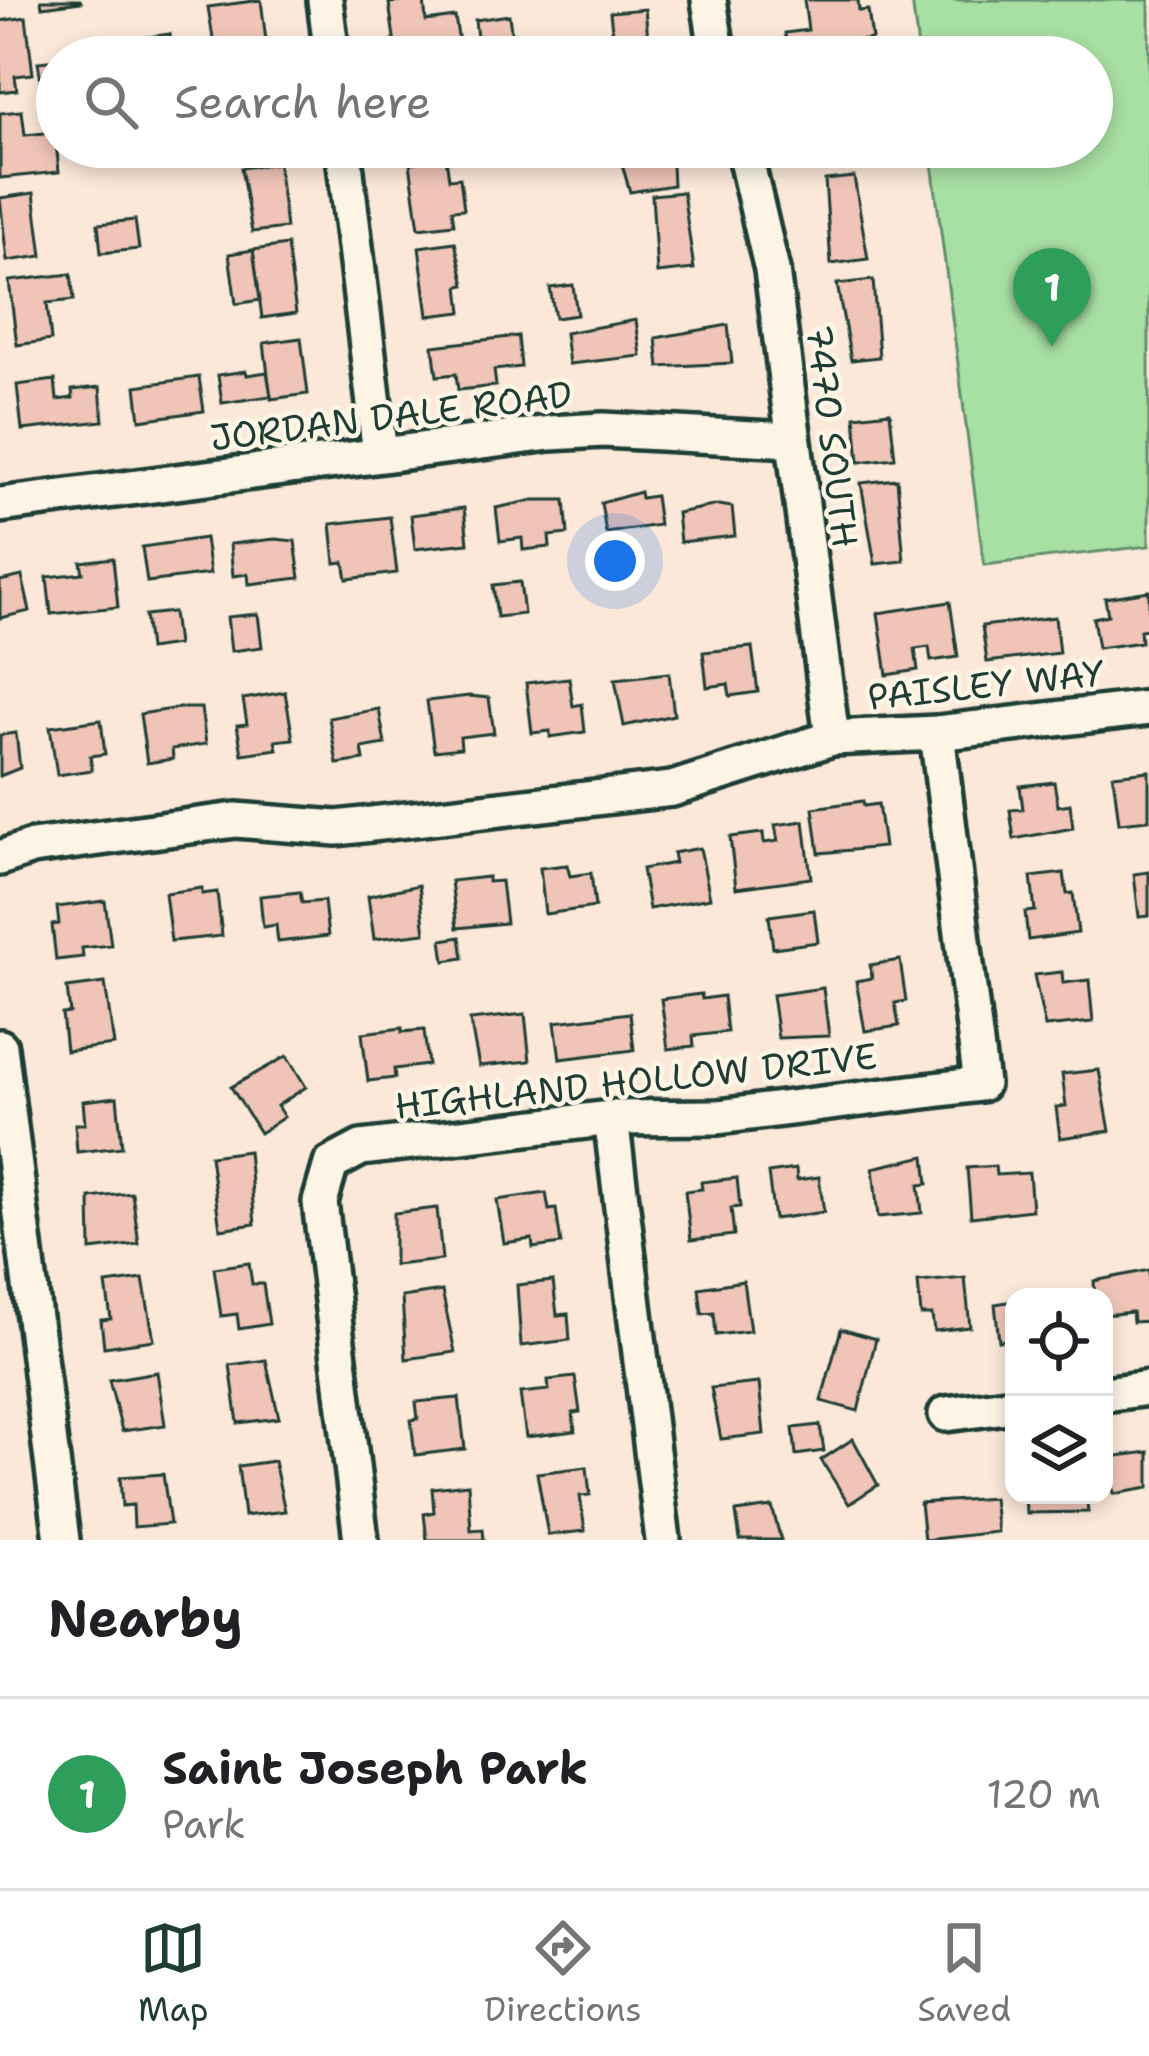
<!DOCTYPE html>
<style>
:root{--surface:#fff;--page:#f6f6f6;--text:#202124;--muted:#757577;--line:#e0e0e0;--accent:#1f3d34}
body{margin:0;font-family:"Shantell Sans",sans-serif;background:var(--page);color:var(--text)}
.controls{position:absolute;right:36px;bottom:36px;display:grid;overflow:hidden;border-radius:24px;box-shadow:0 6px 18px #0003}
.controls button{width:108px;height:108px;display:grid;place-items:center;padding:0;border:0;border-bottom:3px solid var(--line);background:var(--surface);color:var(--text);font:60px sans-serif}
.you{position:absolute;left:615px;top:561px;width:42px;height:42px;margin:-30px;border:9px solid #fff;border-radius:50%;background:#1a73e8;box-shadow:0 0 0 18px #1a73e833}
.badge{display:grid;place-items:center;width:78px;height:78px;border-radius:50%;background:var(--accent);color:#fff;font-size:39px;font-weight:700}
.pin{position:absolute;translate:-50% -99px;filter:drop-shadow(0 3px 6px #0008)}
.pin::after{content:'';position:absolute;top:63px;width:42px;height:36px;background:inherit;clip-path:polygon(0 0,100% 0,50% 100%)}
.list{margin:0;padding:0;list-style:none}
h2{display:flex;justify-content:space-between;align-items:center;height:156px;margin:0;padding:0 48px;font-size:51px}
h2 small{font-size:39px;font-weight:400;color:var(--muted)}
.list li{display:grid;grid-template-columns:78px 1fr auto;gap:36px;align-items:center;box-sizing:border-box;height:192px;padding:0 48px;border-top:3px solid var(--line)}
.list b{display:block;font-size:45px;white-space:nowrap}
.list p{margin:0;font-size:39px;white-space:nowrap;color:var(--muted)}
.list em{font-size:39px;font-style:normal;color:var(--muted)}
.icon{flex:none;width:66px;height:66px;fill:none;stroke:currentColor;stroke-width:2;stroke-linecap:round;stroke-linejoin:round}
.map{position:relative;flex:none;width:1149px;height:1540px;overflow:hidden}
.search{position:absolute;background:var(--surface);box-shadow:0 6px 18px #0003;left:36px;right:36px;top:36px;height:132px;display:flex;align-items:center;gap:30px;box-sizing:border-box;padding:0 42px;border-radius:66px;color:var(--muted);font-size:45px}
.sheet{height:348px;background:var(--surface)}
nav{display:flex;justify-content:space-around;align-items:center;box-sizing:border-box;height:168px;border-top:3px solid var(--line);background:var(--surface);font-size:33px;color:var(--muted)}
nav a{display:grid;justify-items:center;gap:6px}
nav .on{color:var(--accent)}
.map>svg:first-child{display:block}
</style>
<div class="map">
<svg width="1149" height="1540" viewBox="0 0 1149 1540">
<rect width="100%" height="100%" fill="#fbe8d9"/>
<filter id="ink" filterUnits="userSpaceOnUse"><feTurbulence type="fractalNoise" baseFrequency=".00833" numOctaves="2"/><feDisplacementMap in="SourceGraphic" scale="24" xChannelSelector="R" yChannelSelector="G"/><feConvolveMatrix kernelMatrix="1 2 1 2 8 2 1 2 1" color-interpolation-filters="sRGB"/></filter>
<g filter="url(#ink)">
<polygon fill="#a8dfa3" stroke="#648e6c" stroke-width="3" points="912,0 1149,0 1149,546 984,565 930,147 1092,147 1092,57 919,57"/>
<g fill="#f0c5b7" stroke="#1f3d34" stroke-width="3">
<polygon points="41,0 80,0 81,2 42,7"/>
<polygon points="261,0 268,57 233,57 231,48 215,51 208,7"/>
<polygon points="424,0 426,21 455,17 459,43 396,52 389,3"/>
<polygon points="804,0 858,0 859,11 868,10 872,39 819,46 820,57 788,57 785,33 808,30"/>
<polygon points="645,9 650,57 615,57 610,12"/>
<polygon points="509,15 514,54 479,57 475,20"/>
<polygon points="26,17 33,74 15,76 17,90 0,92 0,21"/>
<polygon points="170,34 172,57 134,57 132,39"/>
<polygon points="57,60 57,91 43,93 38,62"/>
<polygon points="22,111 25,135 55,132 59,172 0,178 0,113"/>
<polygon points="147,147 196,147 197,161 150,167"/>
<polygon points="617,147 671,147 673,185 630,192"/>
<polygon points="812,147 856,147 843,149 844,160 814,164"/>
<polygon points="446,158 449,179 460,178 464,209 452,210 454,224 419,228 410,163"/>
<polygon points="278,163 286,228 252,232 241,168"/>
<polygon points="854,177 868,259 831,264 825,180"/>
<polygon points="683,192 694,269 657,273 652,195"/>
<polygon points="34,193 42,256 7,261 0,198"/>
<polygon points="135,220 139,249 101,253 98,224"/>
<polygon points="455,242 465,285 459,286 462,312 428,316 419,247"/>
<polygon points="287,245 296,313 262,318 253,250"/>
<polygon points="253,250 260,300 236,304 229,254"/>
<polygon points="71,274 74,300 47,303 51,340 17,345 9,281"/>
<polygon points="873,280 879,357 851,360 837,284"/>
<polygon points="573,285 577,315 555,318 550,288"/>
<polygon points="636,320 641,356 569,364 565,333"/>
<polygon points="728,325 732,363 659,367 656,338"/>
<polygon points="518,336 521,367 494,370 496,386 458,390 456,374 437,376 433,346"/>
<polygon points="301,338 308,394 271,399 264,343"/>
<polygon points="246,371 247,375 267,372 271,396 222,403 218,375"/>
<polygon points="199,377 204,411 140,420 136,386"/>
<polygon points="55,380 57,400 73,398 72,390 100,387 103,421 22,430 17,385"/>
<polygon points="890,412 895,458 859,462 855,416"/>
<polygon points="897,479 904,561 875,564 861,483"/>
<polygon points="640,492 641,498 655,496 659,525 606,533 601,503"/>
<polygon points="534,500 565,500 568,534 549,536 550,547 523,550 522,538 500,541 496,508"/>
<polygon points="718,505 732,507 735,536 680,542 677,513"/>
<polygon points="464,508 468,543 415,549 411,515"/>
<polygon points="390,517 397,573 347,579 344,562 335,563 331,524"/>
<polygon points="205,538 210,574 147,582 142,547"/>
<polygon points="275,539 295,541 300,578 249,584 248,574 233,576 230,544"/>
<polygon points="113,558 118,607 51,614 47,577 83,573 81,562"/>
<polygon points="22,576 30,611 0,618 0,581"/>
<polygon points="520,582 524,614 497,617 493,585"/>
<polygon points="1149,591 1149,629 1140,630 1141,642 1098,648 1093,618 1108,615 1105,598"/>
<polygon points="950,602 958,657 931,661 929,647 915,649 918,670 887,675 878,613"/>
<polygon points="173,612 177,645 149,649 145,615"/>
<polygon points="258,614 262,647 231,651 227,617"/>
<polygon points="1055,617 1059,653 987,662 982,626"/>
<polygon points="752,647 758,692 730,696 728,684 707,687 703,652"/>
<polygon points="669,673 674,715 624,726 615,679"/>
<polygon points="569,678 573,706 582,704 585,732 550,737 550,731 532,733 526,683"/>
<polygon points="285,692 293,739 275,741 277,749 242,754 237,725 247,724 243,699"/>
<polygon points="469,696 489,698 494,733 460,737 461,748 434,751 427,701"/>
<polygon points="179,708 201,708 206,744 172,749 173,759 147,763 140,714"/>
<polygon points="379,709 385,744 362,748 364,760 337,764 329,718"/>
<polygon points="101,720 105,754 90,756 92,770 57,775 50,727"/>
<polygon points="16,733 20,768 0,776 0,735"/>
<polygon points="1149,771 1149,820 1119,823 1113,775"/>
<polygon points="1054,782 1058,806 1070,804 1073,828 1014,839 1010,810 1023,809 1020,786"/>
<polygon points="863,801 864,806 878,804 884,847 819,853 813,808"/>
<polygon points="804,821 811,878 736,888 730,837 763,833 764,843 778,841 775,825"/>
<polygon points="700,848 710,898 649,909 642,869 675,863 673,853"/>
<polygon points="567,865 570,876 591,873 595,907 545,914 540,868"/>
<polygon points="1149,872 1149,916 1139,917 1134,874"/>
<polygon points="1064,873 1067,894 1073,893 1078,933 1028,940 1025,912 1035,911 1031,877"/>
<polygon points="488,877 488,882 501,881 506,923 457,928 451,881"/>
<polygon points="419,885 425,933 374,939 368,896"/>
<polygon points="202,888 202,894 217,892 222,936 171,941 165,893"/>
<polygon points="300,892 302,903 324,901 328,936 278,942 276,925 263,927 260,896"/>
<polygon points="105,901 111,945 82,948 83,957 56,960 52,925 59,924 57,907"/>
<polygon points="814,910 818,942 773,948 769,916"/>
<polygon points="460,937 463,958 445,961 442,940"/>
<polygon points="900,960 906,1001 895,1003 899,1026 865,1031 856,981 872,978 870,965"/>
<polygon points="1062,972 1063,983 1089,980 1093,1022 1045,1027 1034,975"/>
<polygon points="105,983 114,1045 66,1051 62,1014 70,1013 67,988"/>
<polygon points="823,988 829,1036 778,1038 772,995"/>
<polygon points="701,994 702,999 723,996 727,1032 693,1036 694,1046 668,1049 661,999"/>
<polygon points="630,1013 634,1050 560,1059 555,1022"/>
<polygon points="525,1014 530,1061 479,1066 470,1020"/>
<polygon points="402,1028 402,1032 424,1030 428,1065 394,1069 395,1078 368,1081 362,1033"/>
<polygon points="287,1056 306,1087 277,1106 284,1117 260,1133 231,1087"/>
<polygon points="1099,1070 1110,1131 1060,1138 1056,1107 1066,1106 1062,1074"/>
<polygon points="117,1097 122,1147 77,1152 75,1124 85,1124 83,1101"/>
<polygon points="248,1151 255,1224 220,1229 210,1156"/>
<polygon points="925,1156 928,1184 919,1185 922,1213 878,1217 873,1168"/>
<polygon points="995,1166 996,1175 1029,1173 1032,1210 971,1217 967,1168"/>
<polygon points="796,1169 797,1180 819,1177 824,1212 774,1219 768,1173"/>
<polygon points="737,1178 740,1207 731,1208 734,1235 691,1240 685,1191 702,1189 701,1182"/>
<polygon points="132,1193 139,1244 91,1250 90,1198"/>
<polygon points="546,1193 549,1210 556,1209 561,1244 533,1248 532,1239 504,1243 497,1200"/>
<polygon points="437,1208 442,1260 394,1265 394,1213"/>
<polygon points="249,1263 252,1284 263,1284 269,1324 239,1329 237,1314 221,1316 214,1268"/>
<polygon points="1149,1270 1149,1321 1133,1322 1132,1312 1104,1315 1104,1297 1095,1297 1094,1281"/>
<polygon points="965,1278 970,1327 934,1331 932,1315 921,1315 918,1282"/>
<polygon points="143,1279 154,1340 104,1347 101,1320 111,1319 106,1284"/>
<polygon points="553,1281 557,1315 568,1314 570,1340 521,1346 517,1285"/>
<polygon points="743,1281 750,1331 716,1335 714,1313 702,1314 699,1288"/>
<polygon points="442,1291 455,1352 406,1359 402,1297"/>
<polygon points="1014,1301 1014,1339 999,1341 995,1304"/>
<polygon points="841,1329 876,1339 858,1411 821,1401"/>
<polygon points="266,1360 279,1418 238,1423 230,1365"/>
<polygon points="157,1372 165,1425 122,1431 109,1380"/>
<polygon points="575,1377 580,1412 573,1413 575,1431 526,1437 520,1393 549,1390 548,1380"/>
<polygon points="759,1383 764,1434 721,1439 711,1388"/>
<polygon points="459,1398 465,1449 415,1455 411,1420 418,1419 416,1402"/>
<polygon points="820,1425 824,1451 796,1455 793,1428"/>
<polygon points="853,1439 878,1485 849,1504 821,1460"/>
<polygon points="1149,1452 1149,1488 1114,1494 1109,1457"/>
<polygon points="274,1461 285,1511 244,1516 238,1466"/>
<polygon points="587,1467 590,1495 580,1496 585,1531 548,1535 537,1473"/>
<polygon points="163,1474 170,1524 134,1527 133,1505 122,1506 120,1477"/>
<polygon points="468,1484 471,1530 483,1529 484,1540 427,1540 424,1514 434,1512 432,1488"/>
<polygon points="1025,1495 1086,1495 1088,1512 1026,1513"/>
<polygon points="993,1498 997,1532 924,1540 920,1503"/>
<polygon points="772,1507 781,1540 740,1540 736,1512"/>
</g>
<g fill="none" stroke-linecap="round" stroke-linejoin="round">
<defs>
<g id="minor">
<polyline points="325,0 332,57"/>
<polyline points="709,0 718,57"/>
<polyline points="343,147 380,454"/>
<polyline points="743,147 772,270 832,738"/>
<polyline points="0,505 550,433 603,430 793,440"/>
<polyline points="0,858 32,847 236,820 337,828 672,789 832,738 937,733 1149,708"/>
<polyline points="0,1047 62,1540"/>
<polyline points="611,1118 663,1540"/>
<polyline points="1104,1394 1149,1388"/>
<polyline points="946,1414 1014,1405"/>
<polyline points="361,1540 320,1202 331,1164 361,1148 611,1118 718,1117 981,1084 937,733"/>
</g>
</defs>
<use href="#minor" stroke="#1f3d34" stroke-width="42"/>
<use href="#minor" stroke="#fcf5e5" stroke-width="33"/>
</g>
</g>
<g text-anchor="middle" dominant-baseline="central" stroke-width="9" stroke-linejoin="round" paint-order="stroke">
<g font-size="36" fill="#1f3d34" stroke="#fcf5e5">
<text transform="translate(391 416) rotate(-7)">JORDAN DALE ROAD</text>
<text transform="translate(832 436) rotate(83)">7470 SOUTH</text>
<text transform="translate(986 685) rotate(-6)">PAISLEY WAY</text>
<text transform="translate(636 1081) rotate(-6)">HIGHLAND HOLLOW DRIVE</text>
</g>
</g>
</svg>
<div class="controls">
<button><svg class="icon" aria-label="locate" viewBox="0 0 24 24"><circle cx="12" cy="12" r="6"/><path d="M12 2v4M12 18v4M2 12h4M18 12h4"/></svg></button>
<button><svg class="icon" aria-label="layers" viewBox="0 0 24 24"><path d="M12 4l9 5-9 5-9-5zM3 14l9 5 9-5"/></svg></button>
</div>
<div class="you"></div>
<div class="pin badge" style="left:1052px;top:347px;background:#2e9e5b">1</div>
<div class="search"><svg class="icon" aria-label="search" viewBox="0 0 24 24"><circle cx="10" cy="10" r="6"/><path d="M15 15l6 6"/></svg>Search here</div>
</div>
<section class="sheet">
<h2>Nearby<small></small></h2>
<ul class="list">
<li><span class="badge" style="background:#2e9e5b">1</span><div><b>Saint Joseph Park</b><p>Park</p></div><em>120 m</em></li>
</ul>
</section>
<nav>
<a class="on"><svg class="icon" aria-label="map" viewBox="0 0 24 24"><path d="M3 6l6-2 6 2 6-2v14l-6 2-6-2-6 2zM9 4v14M15 6v14"/></svg>Map</a>
<a><svg class="icon" aria-label="directions" viewBox="0 0 24 24"><path d="M12 3l9 9-9 9-9-9zM9 14v-3h6M13 9l2 2-2 2"/></svg>Directions</a>
<a><svg class="icon" aria-label="saved" viewBox="0 0 24 24"><path d="M7 4h10v16l-5-4-5 4z"/></svg>Saved</a>
</nav>
